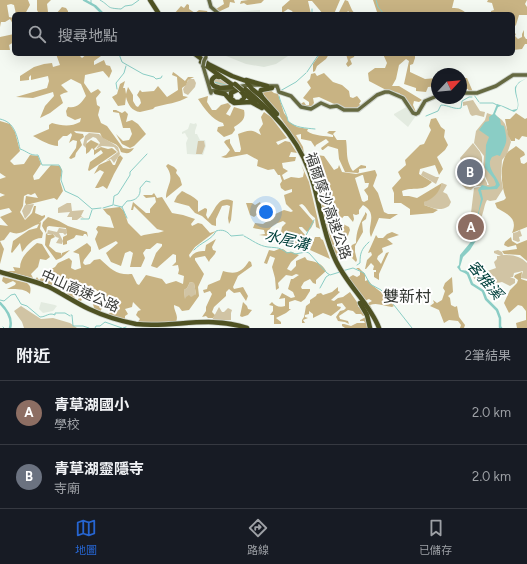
<!DOCTYPE html>
<html lang="zh-TW">
<meta charset="utf-8">
<style>
:root{--surface:#171b24;--page:#242831;--text:#f1f3f6;--muted:#9ea1a6;--line:#363941;--accent:#2665d1}
body{margin:0;font-family:Figtree,"Noto Sans TC",sans-serif;background:var(--page);color:var(--text)}
.compass{position:absolute;left:431px;top:68px;width:36px;height:36px;border-radius:50%;background:var(--surface);box-shadow:0 4px 16px #0002;rotate:64deg}
.you{position:absolute;left:266px;top:212px;width:14px;height:14px;margin:-10px;border:3px solid #fff;border-radius:50%;background:#1a73e8;box-shadow:0 0 0 6px #1a73e833}
.badge{display:grid;place-items:center;width:26px;height:26px;border-radius:50%;background:var(--accent);color:#fff;font-size:13px;font-weight:700}
.pin{position:absolute;translate:-50% -50%;border:2px solid #fff;box-shadow:0 1px 4px #0006}
.list{margin:0;padding:0;list-style:none}
h2{display:flex;justify-content:space-between;align-items:center;height:52px;margin:0;padding:0 16px;font-size:17px}
h2 small{font-size:13px;font-weight:400;color:var(--muted)}
.list li{display:grid;grid-template-columns:26px 1fr auto;gap:12px;align-items:center;box-sizing:border-box;height:64px;padding:0 16px;border-top:1px solid var(--line)}
.list b{display:block;font-size:15px;white-space:nowrap}
.list p{margin:0;font-size:13px;white-space:nowrap;color:var(--muted)}
.list em{font-size:13px;font-style:normal;color:var(--muted)}
.icon{flex:none;width:22px;height:22px;fill:none;stroke:currentColor;stroke-width:2;stroke-linecap:round;stroke-linejoin:round}
.map{position:relative;flex:none;width:527px;height:328px;overflow:hidden}
.search{position:absolute;background:var(--surface);box-shadow:0 4px 16px #0002;left:12px;right:12px;top:12px;height:44px;display:flex;align-items:center;gap:10px;box-sizing:border-box;padding:0 14px;border-radius:6px;color:var(--muted);font-size:15px}
.sheet{height:180px;background:var(--surface)}
nav{display:flex;justify-content:space-around;align-items:center;box-sizing:border-box;height:56px;border-top:1px solid var(--line);background:var(--surface);font-size:11px;color:var(--muted)}
nav a{display:grid;justify-items:center;gap:2px}
nav .on{color:var(--accent)}
.map>svg:first-child{display:block}
</style>
<div class="map">
<svg width="527" height="328" viewBox="0 0 527 328">
<rect width="100%" height="100%" fill="#f4f9f2"/>
<g fill="#e3ebe0">
<polygon points="260,10 260,12 263,14 223,13"/>
<polygon points="221,54 291,54 276,64 264,67 246,64"/>
<polygon points="408,106 415,117 408,127 394,115 394,114"/>
<polygon points="190,123 194,124 196,123 197,125 195,131 195,134 197,134 200,140 205,140 206,146 203,155 187,154 186,143 188,138 187,137 185,133 182,134 182,132 188,129"/>
<polygon points="472,215 475,216 475,222 478,229 472,240 459,234 458,231 458,229 460,228 464,230 467,228 460,223 462,219"/>
<polygon points="41,302 55,305 57,306 53,311 43,313 39,309"/>
</g>
<g fill="#d1c4a4">
<polygon points="218,77 234,86 217,87 212,81"/>
<polygon points="189,79 194,79 196,83 195,87 188,95 184,93 183,89"/>
<polygon points="473,100 480,111 485,112 484,117 476,115 472,116 470,114 467,105 463,106 463,102"/>
<path d="M487,113L498,117L502,120L505,124L511,142L507,154L502,160L501,177L503,189L496,200L490,201L487,200C484,205 484,212 481,218L480,216L471,213L474,188L483,186H475L471,190L466,189L462,185L458,175C464,170 463,165 460,158L473,143L480,152L482,157V173L487,183V185H489L483,172L484,156L474,143L476,131L485,120Z"/>
<path d="M89,133L99,134C105,140 112,142 118,147L120,154L114,163L111,159L106,161L118,152L114,147L102,146L96,149L100,143L96,138L93,137L87,141L86,148L83,145L85,136Z"/>
<polygon points="198,141 204,141 205,146 202,154 196,154"/>
<polygon points="423,171 436,177 439,177 436,184 421,175"/>
<path d="M442,183L447,185L443,192L447,194L451,202L449,206C439,212 434,208 424,205L423,202C431,200 440,191 442,183Z"/>
<polygon points="67,203 71,203 72,211 84,210 81,216 85,219 81,217 77,220 72,220 72,217 67,217 70,212 58,213 58,208"/>
<polygon points="34,204 30,213 25,219 22,211 25,205"/>
<polygon points="59,228 66,229 67,233 65,235 63,233 59,233 63,241 62,244 56,243 59,238 56,237 53,234 47,234 48,230 57,232"/>
<polygon points="520,230 522,236 519,237 520,241 518,242 513,240 513,233 517,232"/>
<path d="M498,250L502,252L503,255C513,255 520,256 527,263V279L521,278L523,271L514,273L513,277H510L515,279V283L510,286L502,282L497,283L493,281L483,286L478,283L466,269L468,267L477,266L479,274L496,268L494,262L497,259V256H501L494,253V251Z"/>
<polygon points="190,282 194,283 196,294 194,296 185,300 184,290 187,288"/>
<polygon points="21,306 41,319 53,318 70,323 77,328 24,328 22,322 14,311"/>
<polygon points="219,307 222,312 224,312 228,308 232,310 231,313 231,320 212,320"/>
</g>
<g fill="#c8b383" fill-rule="evenodd">
<polygon points="0,0 28,0 30,5 25,14 16,14 14,5 11,4 7,5 9,17 14,18 14,26 10,19 5,22 1,22 0,27"/>
<polygon points="37,0 51,0 47,4 48,12 50,14 39,14 37,10"/>
<polygon points="223,0 234,0 235,3 230,2 229,7 218,12 216,9 224,4"/>
<polygon points="248,0 264,0 261,3 247,5 244,3 240,4 241,1"/>
<polygon points="290,0 340,0 334,14 323,14 312,1 308,1 311,14 294,14 292,11 288,9 282,13 282,7"/>
<polygon points="345,0 348,1 352,10 355,14 351,14 348,11 346,14 338,14"/>
<path d="M373,0H454L452,8C459,8 462,9 467,14H381L377,12Z"/>
<polygon points="488,0 527,0 525,4 527,7 527,15 519,15 516,25 513,28 513,14 491,14 491,11 494,10 492,3 487,2"/>
<polygon points="187,4 189,5 189,9 195,13 199,10 207,11 208,13 216,14 174,14 181,6 184,8"/>
<polygon points="62,7 66,8 68,11 68,14 56,14"/>
<polygon points="524,30 524,36 526,39 527,39 527,44 525,44 522,49 513,50 513,32 516,34 515,36 518,39 522,37 522,34"/>
<polygon points="14,34 14,42 9,45 10,50 0,50 0,37"/>
<path d="M56,54H78L82,58L87,54H101V56L94,61V65L104,60L106,65L110,66L112,71L109,78L103,71L85,75L84,83L91,93L98,89L101,92L96,98L97,105L100,107L98,115L101,123L107,126L123,148L129,149L134,148C130,154 127,154 121,152C118,142 112,144 105,139C102,138 101,135 100,133L74,131L76,133L83,134L84,137L80,140L82,145L76,153L75,157L71,159L69,158L76,148L77,141L73,140L69,143L72,135L71,133L67,136H63L58,141V146C51,146 40,140 33,136L49,129V125L52,123C62,126 71,127 80,122L81,118L75,120L67,116L66,111L68,107C77,109 82,102 86,96L81,84L71,79L61,85L68,92L64,93L60,95L63,103L50,113L40,118L45,106L54,96L53,92L33,98L16,97L47,88L49,81L48,76L31,80V75L29,77V80L20,81V76L34,67L44,64L52,63L53,67L60,65Z"/>
<polygon points="320,54 329,54 326,59 317,66 315,71 313,72 313,64"/>
<polygon points="346,54 355,54 354,57 350,59 352,64 348,67 346,64 348,61"/>
<polygon points="383,54 415,54 415,58 413,64 410,65 410,72 425,79 437,78 437,86 428,87 426,92 416,91 416,88 404,84 409,61 406,59 399,65 396,79 392,86 399,86 422,100 419,102 414,101 413,105 416,112 413,112 405,99 399,93 388,91 369,81 368,73 375,68 385,68 387,63"/>
<path d="M173,72L176,74L185,81L188,77H194L188,80L186,85L182,88L183,96L188,97C178,103 166,104 155,107L153,109L140,112C132,111 128,105 126,97L125,105L118,106L112,97L117,94L120,84L125,81L123,88H125L126,94L128,87L133,95V101L136,106L138,107L141,103L140,99L137,95L140,90L142,92L154,91L158,86L167,97L178,90L177,77L172,75Z"/>
<polygon points="315,73 317,76 324,73 333,82 342,85 349,91 350,97 353,98 357,96 361,101 359,104 362,106 359,109 345,109 319,97 313,98 314,103 311,107 300,105 302,103 304,102 306,105 309,105 309,102 303,98 311,88 307,82 310,79 311,74"/>
<polygon points="465,78 467,78 473,92 469,92 468,89 461,88 461,80"/>
<path d="M270,90L274,93L278,94L284,113L287,117L288,121L297,127L308,129L307,131C314,136 325,136 333,137V135L327,133L329,131H336L333,134L337,140H346C348,153 345,157 352,170L353,171L361,165L366,166V168L359,169V172L358,173L345,172L339,159L338,149L328,146L323,150H322L321,148L329,142L326,139L316,145L315,147L311,141L301,139V134L296,135L303,147L304,154C291,132 278,112 261,94L262,91Z"/>
<path d="M208,96L207,102L212,110H216L221,105L228,103L231,106L226,114L230,116L234,107L244,110C246,119 242,122 234,127L235,130L232,134L224,137L217,131L218,127L224,126L223,123C212,120 204,108 198,99Z"/>
<polygon points="113,110 116,110 122,113 125,111 128,114 126,122 132,120 138,124 146,134 134,146 130,148 122,144 116,134 123,141 129,140 132,134 130,128 123,128 119,113 113,112"/>
<path d="M264,112L271,117L287,138L276,142L278,145L285,141L290,142L297,153L291,152L289,157H296L295,161L282,163L283,168L288,171L282,175L284,180L291,177L299,178L303,177L304,172L301,164L309,182L320,229L316,227L315,218C308,213 307,207 302,204L299,205L314,222L311,228L307,232L302,227H299V228L305,235L301,243L298,245L293,243V240L290,242L286,240V238L276,235L281,232L282,227L286,223L283,221C274,224 269,227 267,236L259,235L265,234L264,230L253,228L255,223L263,224L269,220L266,214L270,212L273,215L284,210L291,212L293,211L286,204L284,195L292,192V189L285,191L281,188L280,184L282,181L280,175H278L274,169L268,170L257,166L258,160L247,154L226,158L221,157L226,155L230,150L224,142L226,140L230,139V143L235,152H240L241,149L238,134C248,130 252,129 261,135L259,130L263,124L261,117Z"/>
<polygon points="516,113 525,119 527,118 527,137 522,136 519,140 515,138 515,141 511,141 508,135 505,119 510,119"/>
<path d="M436,118L441,127L445,130L444,137L448,145L445,150L437,157L443,169L439,175L435,165L420,169L419,174L432,182C422,193 413,186 402,191L403,196H409L417,198L442,183C440,192 432,200 424,202V205L438,210L433,213L410,215V209L401,203H394V193L392,188L401,178L398,172L406,165L405,160L420,145L424,144L431,130L429,126L431,119Z"/>
<path d="M0,121L10,124L15,132L20,151L10,161L14,165L24,164L30,155L38,156L41,164L33,176L34,180L39,179L51,165L60,166L62,170L60,181L63,191L57,200L54,198L26,205L25,202L26,196L38,198L35,193L31,195L28,194L24,196L23,206L20,212L25,220L32,213L34,206H36L35,213L42,216L45,215V217L39,223L41,222L40,229L43,233L42,238C32,238 28,245 22,252L20,243L12,253L11,252L13,241L29,230L37,228L39,224C28,227 22,237 10,232L4,240L0,241L4,249L0,264V225L8,226L0,217L12,212L9,208L0,210V197L5,195L0,193V179L6,177L0,173Z"/>
<polygon points="91,140 99,144 94,149 95,150 101,147 108,149 112,148 117,152 89,171 88,170 90,162 103,153 101,150 94,155 94,150 92,148 89,152 86,154 86,144"/>
<path d="M516,146L524,152L525,155L520,158L521,163L524,164L527,162V227L512,233C518,219 509,215 497,208L495,203L504,200L506,198C501,186 499,162 508,152C510,150 514,148 516,146Z"/>
<polygon points="120,155 123,158 114,174 107,189 103,186 98,188 95,188 104,172 100,170 94,174 99,165 110,160 113,165 115,165 118,157"/>
<path d="M309,155L311,158L312,169H316L317,155L324,156L334,170L338,168L339,165L342,172L356,174L375,170L377,175L373,186L378,193L384,212L388,214H398L390,219L379,218L371,237C366,226 379,214 363,205L359,210V214L356,215L353,214L354,219L353,222L348,216H344L339,222L349,227L350,230L344,247L338,248L341,256L337,258L327,233L306,161ZM362,175H363L365,183H369L368,187L364,190L368,196V200L364,202L362,201L355,178Z"/>
<path d="M168,164L174,167L177,170L176,173L180,178L182,185L166,198C166,185 176,180 166,166Z"/>
<path d="M182,191C188,194 193,196 198,201V212L205,208L207,209V211L206,215L208,219C216,209 218,195 233,201L231,220L229,224L228,218L230,206L227,205L222,206L216,219V226L212,225L202,216L195,213L189,206L174,202L177,196Z"/>
<path d="M154,193L157,198L162,197L172,213L183,215L195,219L191,224L192,226L198,223L202,224L210,233L216,231L195,247L189,255L190,258C194,252 198,251 205,251L206,245L216,239L212,247L213,250L216,251C215,256 210,258 209,262L205,256L195,258V260L204,274L198,287L199,296L189,310L182,311L179,307L174,305C174,312 179,315 176,322L181,323H137L140,319L136,315L138,311L141,310L133,302L132,307L125,309L128,314L125,316V320L107,316L112,310L111,304L114,299L113,296L104,297L105,302L100,312L95,310L92,302L99,292L96,290L86,294L81,301L78,300L80,293H78L74,298L35,280L37,277L39,280L45,275L44,273L55,267L58,263L69,258L72,261L71,268L75,270L81,268L79,254L73,252L87,243L91,247V251L84,260L83,263L85,265L90,264L94,260L100,259C112,270 116,275 132,274L137,284L139,285L146,275L162,279L166,284L176,281L183,284L184,276L178,274L179,270L178,265L172,266L176,262V255L173,254L157,268L151,266L156,253L162,246V244L157,243L150,249H146L143,253L145,258L141,267H130L133,253L130,251L125,253L121,266L111,262L106,253L118,243L116,241L99,250L95,239L98,232L96,229L98,226L114,228L110,216L107,214L103,209L120,207L124,211L128,223L141,236C149,233 156,234 164,231L157,229L134,206L133,210H131L133,202L146,213H150V209L156,202L155,197L146,198L143,195H152ZM190,282L194,283L196,294L191,297L189,295L186,297L185,299L184,290L187,288Z"/>
<polygon points="260,202 263,210 254,217 250,215 246,203 252,203 255,205"/>
<path d="M365,212L367,214L366,219L362,222L363,232L355,246V252L357,260L356,262L350,256L348,252L352,245L356,243C356,232 360,222 365,214Z"/>
<polygon points="48,217 59,221 68,226 87,232 88,237 86,234 84,234 83,236 76,235 74,238 67,241 67,244 63,245 63,237 67,235 66,228 49,226 47,227 46,233 48,235 53,234 55,237 51,239 49,246 56,252 61,253 61,256 62,253 70,250 61,258 56,260 45,245 46,233 42,226 43,222"/>
<polygon points="392,232 399,235 387,239 393,244 382,248 383,252 378,256 377,259 381,264 386,253 389,252 379,274 379,280 374,277 374,272 376,272 376,270 373,270 374,266 371,263 366,269 365,269 367,260 372,255 371,252 368,253 376,235 378,238 383,238 387,234"/>
<polygon points="315,237 320,237 321,239 323,240 330,259 310,250"/>
<polygon points="511,237 512,241 517,244 527,240 527,261 520,255 504,254 502,251 517,249 516,245 508,247 504,245 505,242"/>
<path d="M37,243L42,244L50,257L46,260L40,259L38,267L31,274L33,278L5,271H15L13,267L20,268C20,257 29,250 37,243Z"/>
<path d="M279,249H283L287,252H292L299,255L291,262L287,269L291,271L296,266V261L305,257L307,260C315,262 321,262 326,271L316,280V284L313,283L310,279L304,282L301,287L302,289H310V291L305,299L301,302L295,300L289,302V309H291L286,313L276,318L281,322V324H274V315H270L273,311V306L269,305L272,302C275,306 280,308 285,306V298L279,299L282,293L291,298L295,297L293,292L288,289L291,279H293L299,275L296,274L292,276L286,275L278,283L279,288L276,290L275,278L272,267L275,258L270,256L267,264L264,263L269,250L274,251Z"/>
<path d="M249,261L251,262L252,266L238,276L233,287L234,289L243,287L248,296L246,301L240,292L234,293L229,289L226,292V296L214,307L212,312L215,315L213,318H208L206,316L202,317L206,311V307L212,294L210,291L204,293L203,290L207,289L208,285L220,280L223,271C236,275 242,272 249,261Z"/>
<path d="M356,268H359L365,274V281L368,280L372,285L387,297L394,306L392,307C384,306 377,302 370,305L373,311L372,312L366,304L372,301L369,299L364,301L348,278L353,275L357,277L360,275V271Z"/>
<polygon points="522,272 521,279 527,281 527,328 517,328 516,323 526,320 526,311 522,306 518,305 509,313 504,303 510,290 517,283 518,280 514,277 515,275"/>
<path d="M3,277L27,283C31,286 31,289 30,294C24,288 15,289 7,289L15,285L16,283L13,281L6,284L2,281Z"/>
<polygon points="452,277 453,292 448,296 450,298 451,305 455,307 457,306 459,317 465,325 464,328 460,328 461,325 458,321 449,320 444,323 439,310 430,306 434,303 433,300 437,303 442,300 445,291 443,288 445,283"/>
<polygon points="338,287 338,291 340,292 331,300 334,301 338,298 343,297 350,292 359,305 358,307 361,307 366,315 363,316 361,314 356,314 353,311 348,310 339,316 340,319 348,321 349,324 345,322 338,321 336,317 340,311 344,310 346,308 342,303 337,304 337,306 341,307 340,309 331,316 323,313 313,318 313,314 309,311 309,314 305,315 305,317 308,318 303,320 305,323 302,323 302,320 304,317 306,306 310,303 310,300 316,296 317,294 321,293 323,295 332,292"/>
<polygon points="243,302 247,306 248,309 252,310 248,315 242,317 240,316"/>
<polygon points="366,317 368,328 345,328 342,326 342,324 344,324 351,326 357,323 365,323 364,321 360,321 360,320"/>
</g>
<path fill="#8acdc5" d="M527,78C525,79 521,81 519,83C511,90 522,101 517,110L514,112L501,106L498,107L495,114L500,119L501,125L504,126C508,142 507,142 500,156L497,155L492,157C485,167 497,176 500,185L497,189L481,190L483,199L479,212V218L482,231L470,250L463,257L460,267L461,270L469,271V275L460,271L457,267L459,265L460,255L479,232L476,215L478,214L481,199L478,190L482,185L489,187L495,186L496,184L494,179L485,168L486,145L489,137L479,130L485,122L489,121V117L493,114L497,104L503,106L512,110L517,109C520,101 514,96 515,87L519,82Z"/>
<g fill="none" stroke-linecap="round" stroke-linejoin="round">
<g stroke="#8acdc5" stroke-width="1">
<polyline points="91,0 91,4"/>
<path d="M100,0C112,7 105,8 121,9L125,6L132,5L139,0"/>
<polyline points="376,0 378,7 384,14"/>
<polyline points="312,14 312,9"/>
<polyline points="119,54 122,62 143,74 154,77 156,79 161,78 162,76"/>
<polyline points="307,72 319,54"/>
<polyline points="214,82 226,85"/>
<polyline points="239,85 246,83"/>
<polyline points="117,89 116,83 124,73 126,66"/>
<polyline points="280,91 296,82 306,73"/>
<polyline points="474,95 479,102"/>
<path d="M279,96C281,105 287,114 288,121C295,128 306,128 315,129"/>
<polyline points="480,103 493,103 497,105"/>
<path d="M426,116L438,111L441,105C448,105 455,110 461,108L462,101L469,97H472"/>
<path d="M0,119C15,122 17,136 20,149C27,151 30,156 38,155L42,165H59L62,171L61,180L65,191L78,197L92,209L101,208"/>
<polyline points="114,205 122,207 127,218"/>
<path d="M122,207L127,201C136,201 141,196 140,188L146,181L150,182"/>
<polyline points="103,208 113,205 114,196 118,194 130,175 130,172 147,154"/>
<polyline points="81,219 89,219 92,210"/>
<path d="M244,236C252,240 259,246 268,247C278,248 279,247 287,253L291,252L295,254L306,252L309,253L327,273L330,275L340,272"/>
<path d="M194,250C201,242 212,240 216,231C223,229 227,231 231,236L243,235"/>
<path d="M302,252L300,249C304,238 309,230 314,220"/>
<path d="M357,265L360,263C360,254 361,249 369,242"/>
<polyline points="342,271 353,268 364,273 370,284 381,290 386,295 412,328"/>
<polyline points="320,288 326,277 329,275"/>
<path d="M0,300L4,301L11,295L15,294L21,304L27,306L40,317C46,317 49,312 55,315V313H65L70,316"/>
<polyline points="71,315 72,315 73,326 83,326 89,328"/>
<polyline points="3,327 4,328"/>
<polyline points="95,328 96,326 100,326 105,322 122,328"/>
<polyline points="123,328 126,327"/>
</g>
<g stroke="#8acdc5" stroke-width="2.5">
<polyline points="84,0 95,6 103,14"/>
<polyline points="466,272 468,274 472,284 483,291 486,299 497,310 500,318 500,327 501,328"/>
<path d="M0,303C7,310 13,318 10,328"/>
</g>
<defs>
<g id="major">
<polyline points="209,0 211,7 219,14"/>
<polyline points="203,66 211,93"/>
<polyline points="265,86 277,86 279,92 291,96 301,107 311,109 321,103 330,107 337,106 344,110 358,110 377,95 385,92 389,92 403,98 413,113 416,114 418,113 425,101 437,96"/>
<polyline points="237,87 249,85 259,85"/>
<polyline points="211,91 223,89"/>
<polyline points="221,91 237,89"/>
<polyline points="461,93 477,93 496,86 513,75 527,75"/>
</g>
<g id="highway">
<polyline points="150,0 159,14"/>
<polyline points="195,54 207,63"/>
<polyline points="201,62 234,86"/>
<polyline points="208,64 232,76 246,81 252,89 262,97 277,114"/>
<path d="M219,77L216,76C211,79 210,82 214,86L220,88L233,87"/>
<polyline points="246,80 267,86"/>
<polyline points="239,89 231,93 231,98 235,102 240,102 244,98 244,95 240,90"/>
<path d="M245,89C278,117 303,144 314,186C321,211 324,236 335,259C346,284 370,304 379,328"/>
<polyline points="216,92 225,94 231,101 234,103 251,102 262,108"/>
<polyline points="242,92 255,102"/>
<polyline points="262,97 260,93 261,90 272,88"/>
<path d="M0,272C16,277 33,280 49,287C63,294 76,303 89,309C104,316 120,321 136,324C175,328 208,315 247,328"/>
<polyline points="360,303 367,315 370,328"/>
</g>
</defs>
<use href="#major" stroke="#ced3cd" stroke-width="5.5"/>
<use href="#highway" stroke="#ced3cd" stroke-width="6"/>
<use href="#major" stroke="#656941" stroke-width="3.5"/>
<use href="#highway" stroke="#4f5223" stroke-width="4.5"/>
<defs>
<polyline id="major-bridge" points="203,66 204,61 206,57"/>
<polyline id="highway-bridge" points="235,84 242,90"/>
</defs>
<use href="#major-bridge" stroke="#ced3cd" stroke-width="5.5" stroke-linecap="butt"/>
<use href="#highway-bridge" stroke="#ced3cd" stroke-width="6" stroke-linecap="butt"/>
<use href="#major-bridge" stroke="#656941" stroke-width="3.5"/>
<use href="#highway-bridge" stroke="#4f5223" stroke-width="4.5"/>
</g>
<g text-anchor="middle" dominant-baseline="central" stroke-width="4" stroke-linejoin="round" paint-order="stroke">
<g font-size="14" fill="#383a37" stroke="#fff">
<text transform="translate(328 206) rotate(71)">福爾摩沙高速公路</text>
<text transform="translate(80 291) rotate(24)">中山高速公路</text>
</g>
<g font-size="15" font-style="italic" fill="#00403b" stroke="#fff">
<text transform="translate(287 240) rotate(14)">水尾溝</text>
<text transform="translate(485 280) rotate(50)">客雅溪</text>
</g>
<g font-size="16" fill="#313530" stroke="#fff">
<text x="407" y="296">雙新村</text>
</g>
</g>
</svg>
<svg class="compass" viewBox="-18 -18 36 36"><path d="M0-13l5 13h-10z" fill="#e53935"/><path d="M0 13l5-13h-10z" fill="#9ea1a6"/></svg>
<div class="you"></div>
<div class="pin badge" style="left:471px;top:227px;background:#8d6e63">A</div>
<div class="pin badge" style="left:470px;top:172px;background:#6b7280">B</div>
<div class="search"><svg class="icon" aria-label="search" viewBox="0 0 24 24"><circle cx="10" cy="10" r="6"/><path d="M15 15l6 6"/></svg>搜尋地點</div>
</div>
<section class="sheet">
<h2>附近<small>2筆結果</small></h2>
<ul class="list">
<li><span class="badge" style="background:#8d6e63">A</span><div><b>青草湖國小</b><p>學校</p></div><em>2.0 km</em></li>
<li><span class="badge" style="background:#6b7280">B</span><div><b>青草湖靈隱寺</b><p>寺廟</p></div><em>2.0 km</em></li>
</ul>
</section>
<nav>
<a class="on"><svg class="icon" aria-label="map" viewBox="0 0 24 24"><path d="M3 6l6-2 6 2 6-2v14l-6 2-6-2-6 2zM9 4v14M15 6v14"/></svg>地圖</a>
<a><svg class="icon" aria-label="directions" viewBox="0 0 24 24"><path d="M12 3l9 9-9 9-9-9zM9 14v-3h6M13 9l2 2-2 2"/></svg>路線</a>
<a><svg class="icon" aria-label="saved" viewBox="0 0 24 24"><path d="M7 4h10v16l-5-4-5 4z"/></svg>已儲存</a>
</nav>
